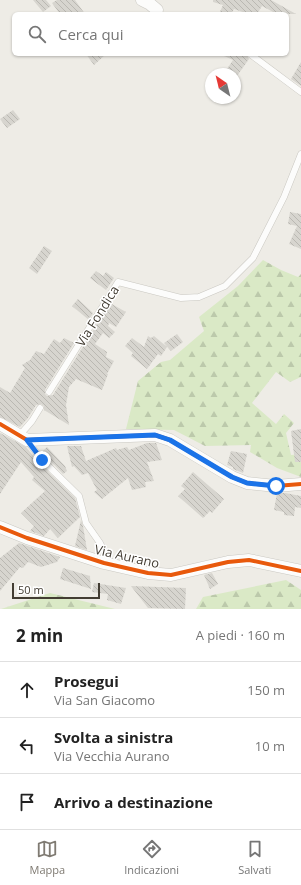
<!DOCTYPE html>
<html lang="it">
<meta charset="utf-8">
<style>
:root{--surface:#fff;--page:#f2f2f2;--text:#222;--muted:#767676;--line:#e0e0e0;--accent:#7f7a72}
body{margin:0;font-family:"Open Sans",sans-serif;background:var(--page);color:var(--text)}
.compass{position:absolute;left:205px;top:68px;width:36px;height:36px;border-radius:50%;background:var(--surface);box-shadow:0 1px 3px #0004;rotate:325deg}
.scale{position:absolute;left:12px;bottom:10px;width:88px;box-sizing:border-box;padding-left:4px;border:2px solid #433d33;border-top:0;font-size:11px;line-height:14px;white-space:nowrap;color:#433d33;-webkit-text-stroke:3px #fff;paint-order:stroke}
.stop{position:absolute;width:12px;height:12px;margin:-9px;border:3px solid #1a73e8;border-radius:50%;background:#fff}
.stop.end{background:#1a73e8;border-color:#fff;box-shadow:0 1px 4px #0008}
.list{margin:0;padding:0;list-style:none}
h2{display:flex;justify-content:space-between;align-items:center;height:52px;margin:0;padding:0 16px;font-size:17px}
h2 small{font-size:13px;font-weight:400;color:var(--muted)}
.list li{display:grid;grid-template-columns:26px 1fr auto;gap:12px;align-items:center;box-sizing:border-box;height:56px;padding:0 16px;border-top:1px solid var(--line)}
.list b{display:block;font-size:15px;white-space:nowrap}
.list p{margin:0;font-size:13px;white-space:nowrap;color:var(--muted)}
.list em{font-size:13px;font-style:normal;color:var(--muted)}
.icon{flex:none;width:22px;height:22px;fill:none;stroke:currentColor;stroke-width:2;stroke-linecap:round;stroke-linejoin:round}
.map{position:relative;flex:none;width:301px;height:609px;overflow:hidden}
.search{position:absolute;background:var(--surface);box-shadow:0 1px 3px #0004;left:12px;right:12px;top:12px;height:44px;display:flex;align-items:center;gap:10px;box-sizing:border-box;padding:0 14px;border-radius:6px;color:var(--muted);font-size:15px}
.sheet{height:220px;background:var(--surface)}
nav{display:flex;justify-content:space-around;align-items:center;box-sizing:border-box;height:56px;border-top:1px solid var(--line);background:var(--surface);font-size:11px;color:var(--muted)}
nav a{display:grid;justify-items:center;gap:2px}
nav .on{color:var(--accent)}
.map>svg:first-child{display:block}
</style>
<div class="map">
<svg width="301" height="609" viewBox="0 0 301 609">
<defs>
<pattern id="forest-firs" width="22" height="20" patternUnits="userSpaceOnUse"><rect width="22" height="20" fill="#dae9c6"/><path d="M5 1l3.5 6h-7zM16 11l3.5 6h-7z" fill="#bcc9ab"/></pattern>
<pattern id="building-back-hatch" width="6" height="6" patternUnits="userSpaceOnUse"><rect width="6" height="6" fill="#d7d5cf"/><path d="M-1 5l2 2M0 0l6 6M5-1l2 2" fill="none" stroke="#bab8b2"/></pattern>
</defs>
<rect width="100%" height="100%" fill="#eeece6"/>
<g fill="url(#forest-firs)">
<polygon points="263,260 281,270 298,277 301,274 301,377 290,382 276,372 252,403 276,424 284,414 294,423 286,433 291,455 301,454 301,477 277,468 250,452 251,445 205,446 174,430 126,429 138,381 161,362 170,360 204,331 199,317 238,286"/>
<polygon points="286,580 301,590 301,609 196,609 203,597"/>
<polygon points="50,593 115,609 1,609"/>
</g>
<g fill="url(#building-back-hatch)">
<polygon points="33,0 46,0 51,6 43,12"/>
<polygon points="57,0 75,0 85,14 60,14 52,3"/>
<polygon points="213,0 271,0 296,14 277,14 262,6 257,14 249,14 234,9 231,14 219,14 223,5 213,2"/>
<polygon points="86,54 106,54 94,65"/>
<polygon points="220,54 246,54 249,59 237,76 227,69 233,60"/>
<polygon points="301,62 301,86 291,79"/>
<polygon points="13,110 20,119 7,128 0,119"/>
<polygon points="290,212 301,214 301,249 289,244 297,226 288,224"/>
<polygon points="44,246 52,251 37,274 29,268"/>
<polygon points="96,271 103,276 106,272 114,278 106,290 90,278"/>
<polygon points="78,299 93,313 89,320 72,306"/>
<polygon points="110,303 126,312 116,327 109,323 108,326 115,332 109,338 103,333 95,344 107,352 106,357 114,361 107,374 108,374 102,390 76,379 69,387 66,405 69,425 44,410 44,406 41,404 36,405 28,418 20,427 0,417 0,387 10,393 25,368 22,365 30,360 36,351 44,354 54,339 60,343 64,338 74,343 45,390 45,394 47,396 53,395"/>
<polygon points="177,334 183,342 171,351 164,343"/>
<polygon points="148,336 151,338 154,336 167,347 161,356 158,354 147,369 131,356 133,353 125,346 132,338 144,347"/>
<polygon points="301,429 301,462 295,462 291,431"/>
<polygon points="0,433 26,447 39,463 75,498 80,517 58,538 50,529 44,536 30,531 34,526 21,513 45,491 32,480 34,477 21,462 0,494"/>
<polygon points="147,443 156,443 162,460 147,462 154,481 145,482 146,487 132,490 128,478 102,499 94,492 97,490 88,473 82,475 74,466 72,467 67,446 81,446 86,461 116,448 117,450 127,447 129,450"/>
<polygon points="47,447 65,466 67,471 63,474 42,452"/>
<polygon points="231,451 247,454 243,473 233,469 233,467 227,465"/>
<polygon points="193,472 224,499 212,513 210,511 203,518 178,496 185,489 181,486"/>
<polygon points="277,493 285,493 301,496 301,508 295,507 294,516 284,515 284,512 274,510"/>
<polygon points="81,520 83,526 87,550 75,546"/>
<polygon points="19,543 60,557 57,562 41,567 28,562 23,568 20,567 0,591 0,558"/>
<polygon points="63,568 90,576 91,589 60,579"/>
<polygon points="212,573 218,584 210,589 204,575"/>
<polygon points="94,583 126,588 121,604 107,600 108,594 92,592"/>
<polygon points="131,586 186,588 185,609 148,608"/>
</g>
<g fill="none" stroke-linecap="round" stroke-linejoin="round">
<defs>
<g id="lane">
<polyline points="250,54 301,92"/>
<polyline points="49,392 118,282 181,298 199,297 225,286 253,258 284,197 301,154"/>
<polyline points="19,436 32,421 40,408"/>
<polyline points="27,440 42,460 79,496 86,523 100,543 105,553 104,563"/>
</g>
<g id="street">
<polyline points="142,0 150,4 157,10"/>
<polyline points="0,424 27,440 155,435 170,440 232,477 247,483 276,486 301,484"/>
<polyline points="0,527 27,538 104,563 148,573 171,575 228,562 249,560 301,571"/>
</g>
</defs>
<use href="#lane" stroke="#cac8c2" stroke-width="7"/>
<use href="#street" stroke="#cac8c2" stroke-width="13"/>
<use href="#lane" stroke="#fcfcfb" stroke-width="6"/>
<use href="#street" stroke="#fcfcfb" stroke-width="12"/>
<defs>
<g id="cycleway">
<polyline points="0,424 27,440 155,435 170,440 232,477 247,483 276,486 301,484"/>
<polyline points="0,527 27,538 104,563 148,573 171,575 228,562 249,560 301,571"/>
</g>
</defs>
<use href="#cycleway" stroke="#fff" stroke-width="6"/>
<use href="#cycleway" stroke="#e8590c" stroke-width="4"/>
</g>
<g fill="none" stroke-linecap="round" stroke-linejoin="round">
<polyline stroke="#1a73e8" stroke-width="5" points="42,460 27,440 155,435 170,440 232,477 247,483 276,486"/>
</g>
<g text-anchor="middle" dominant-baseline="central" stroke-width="3" stroke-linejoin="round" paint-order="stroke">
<g font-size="13" fill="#433d33" stroke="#fff">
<text transform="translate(97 316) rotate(-58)">Via Fondica</text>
<text transform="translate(127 556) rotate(13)">Via Aurano</text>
</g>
</g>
</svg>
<svg class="compass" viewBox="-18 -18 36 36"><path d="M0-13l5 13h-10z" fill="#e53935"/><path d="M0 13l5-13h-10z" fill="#767676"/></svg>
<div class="scale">50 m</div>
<div class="stop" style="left:276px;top:486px"></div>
<div class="stop end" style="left:42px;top:460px"></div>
<div class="search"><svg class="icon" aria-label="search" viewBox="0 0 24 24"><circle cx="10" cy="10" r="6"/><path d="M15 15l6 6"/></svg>Cerca qui</div>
</div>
<section class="sheet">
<h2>2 min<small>A piedi · 160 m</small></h2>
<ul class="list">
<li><svg class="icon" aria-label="ahead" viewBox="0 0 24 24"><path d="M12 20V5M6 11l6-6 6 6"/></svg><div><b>Prosegui</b><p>Via San Giacomo</p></div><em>150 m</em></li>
<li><svg class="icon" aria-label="left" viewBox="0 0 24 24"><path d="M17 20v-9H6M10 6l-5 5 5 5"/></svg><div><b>Svolta a sinistra</b><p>Via Vecchia Aurano</p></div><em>10 m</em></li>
<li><svg class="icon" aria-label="arrive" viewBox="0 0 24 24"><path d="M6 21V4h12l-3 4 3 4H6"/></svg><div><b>Arrivo a destinazione</b></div></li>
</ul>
</section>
<nav>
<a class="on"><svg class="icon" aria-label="map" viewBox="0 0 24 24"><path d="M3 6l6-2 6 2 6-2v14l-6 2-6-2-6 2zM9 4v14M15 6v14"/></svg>Mappa</a>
<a><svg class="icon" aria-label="directions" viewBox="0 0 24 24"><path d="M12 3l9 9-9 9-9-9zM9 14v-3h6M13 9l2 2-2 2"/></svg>Indicazioni</a>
<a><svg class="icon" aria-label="saved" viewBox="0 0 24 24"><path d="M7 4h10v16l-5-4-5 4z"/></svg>Salvati</a>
</nav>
